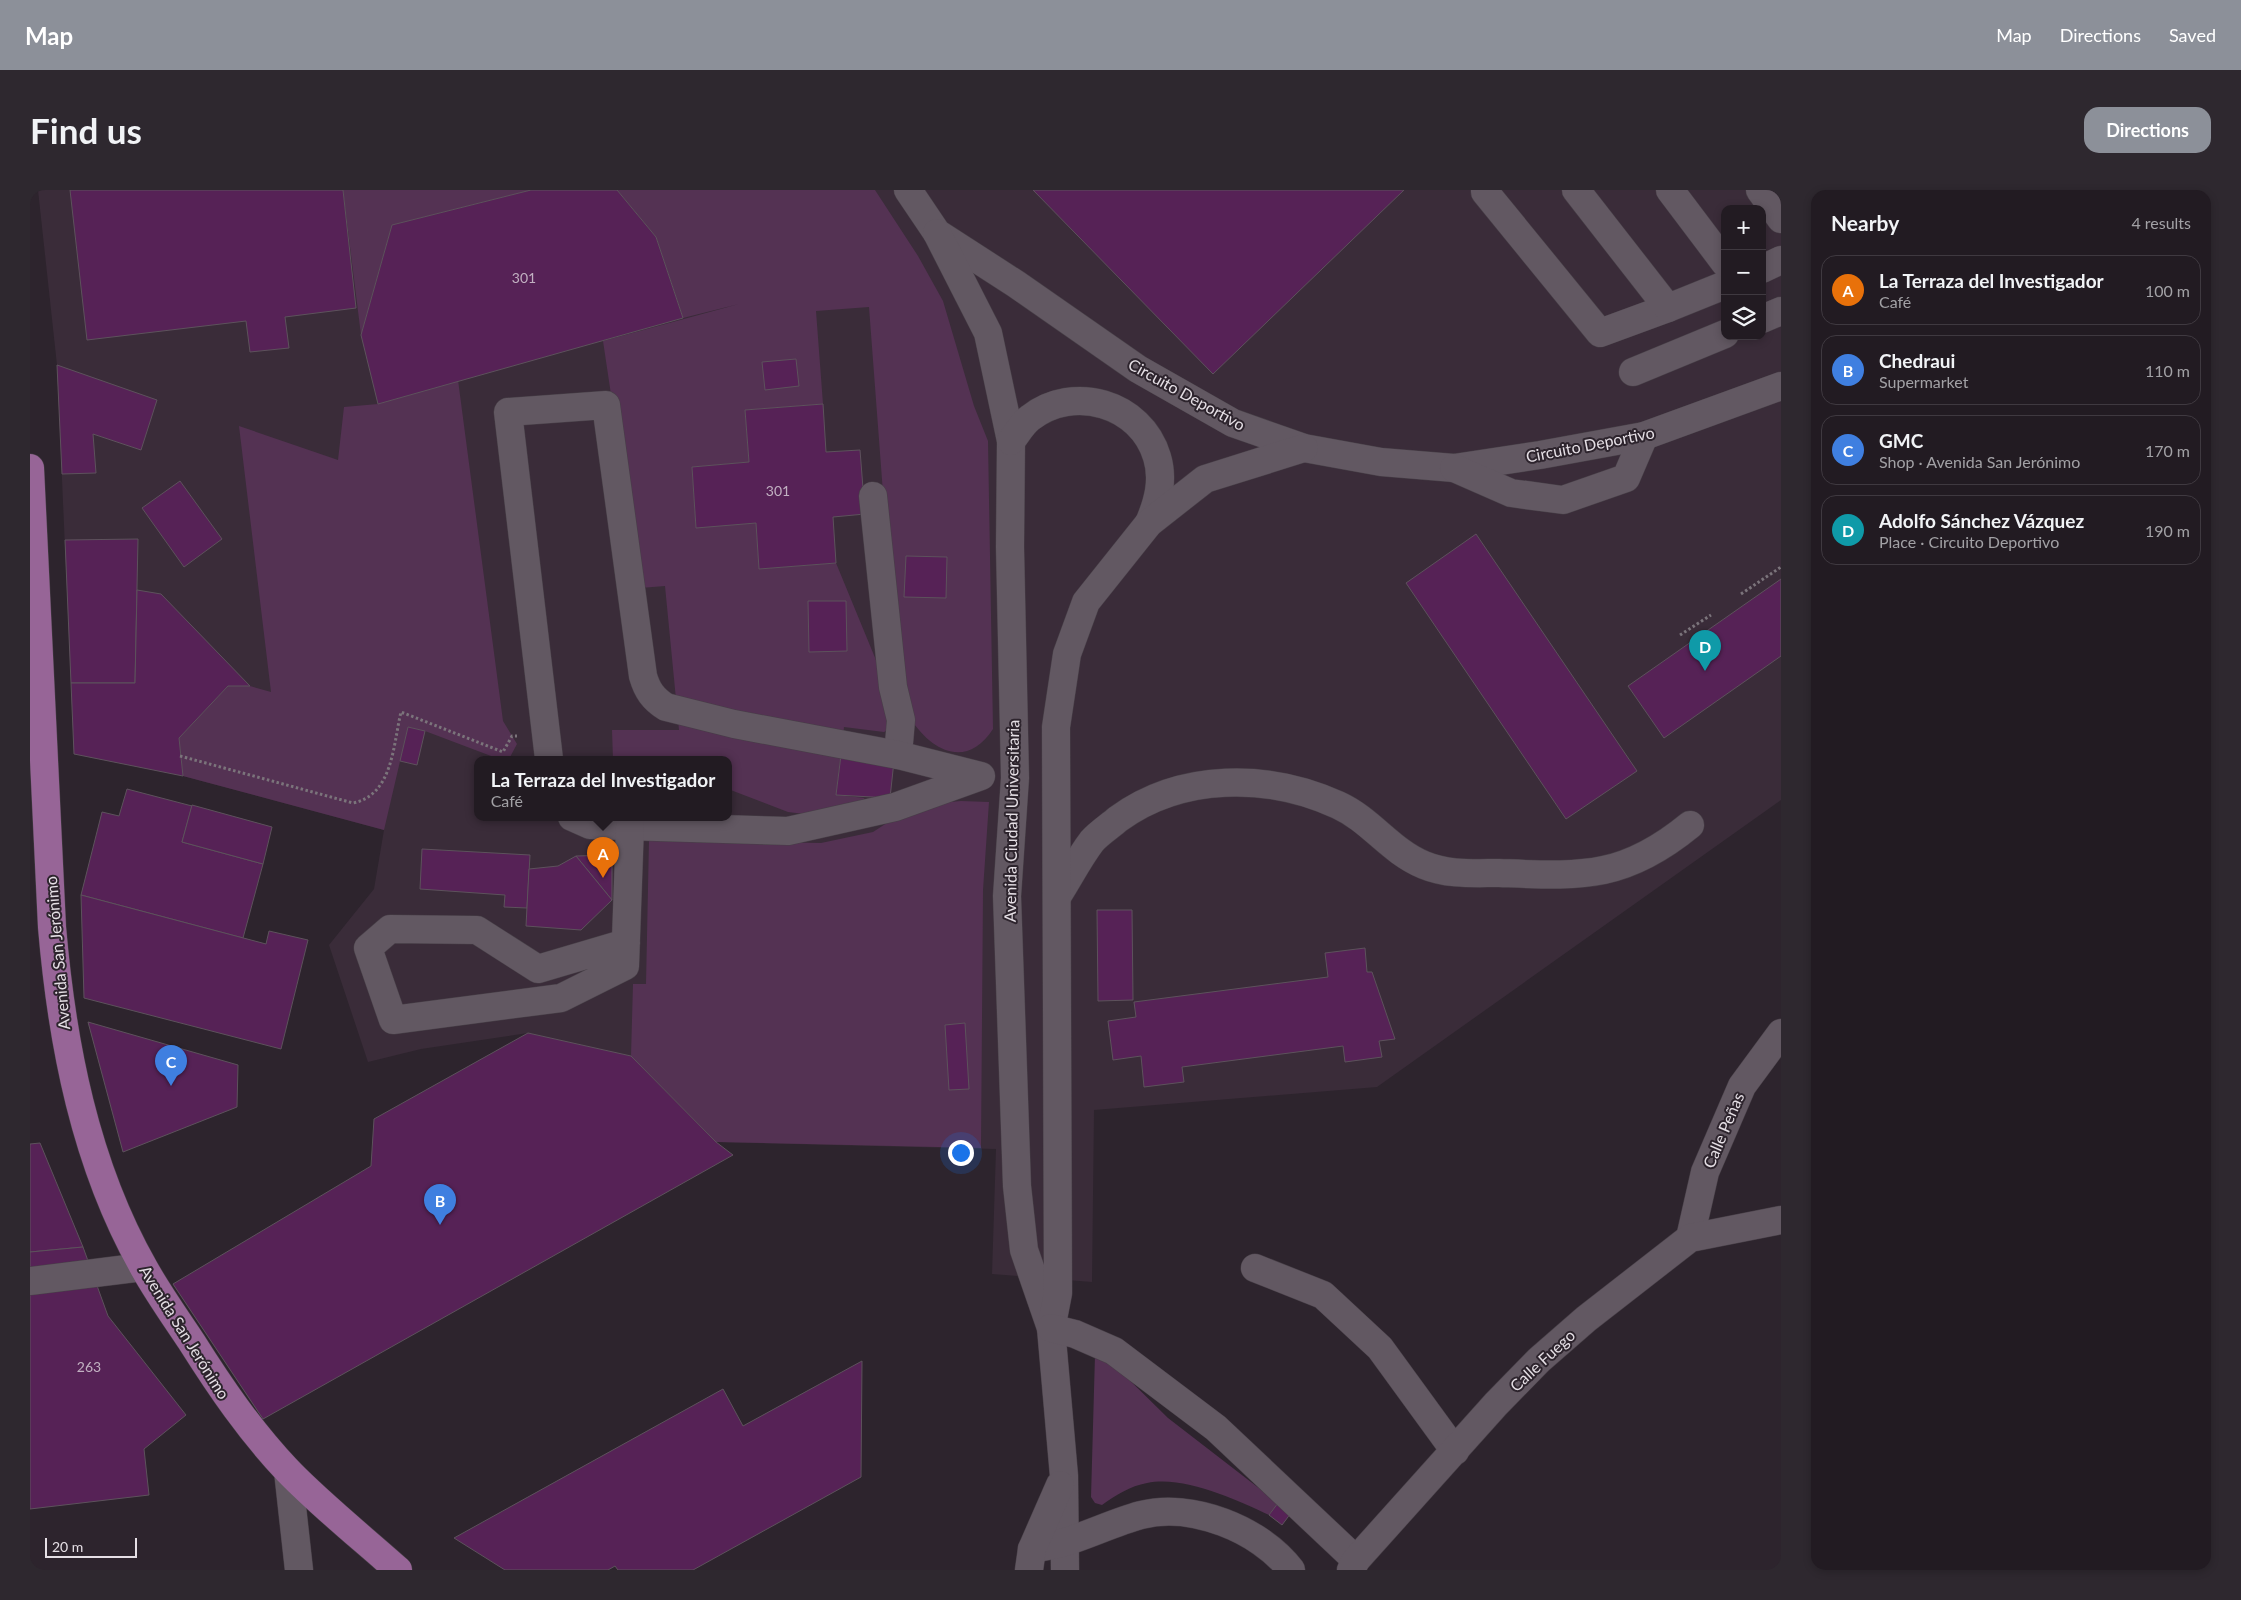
<!DOCTYPE html>
<meta charset="utf-8">
<style>
:root{--surface:#221b22;--page:#2e282f;--text:#f1f3f6;--muted:#a2a1a5;--line:#3f3940;--accent:#8c9099}
body{margin:0;font-family:Lato,sans-serif;background:var(--page);color:var(--text)}
.controls{position:absolute;right:15px;top:15px;display:grid;overflow:hidden;border-radius:10px;box-shadow:0 2px 8px #0003}
.controls button{width:45px;height:45px;display:grid;place-items:center;padding:0;border:0;border-bottom:1px solid var(--line);background:var(--surface);color:var(--text);font:25px sans-serif}
.scale{position:absolute;left:15px;bottom:12px;width:92px;box-sizing:border-box;padding-left:5px;border:2px solid #e5dfe5;border-top:0;font-size:14px;line-height:18px;white-space:nowrap;color:#e5dfe5;-webkit-text-stroke:4px #2d242d;paint-order:stroke}
.you{position:absolute;left:930px;top:962px;width:18px;height:18px;margin:-12px;border:4px solid #fff;border-radius:50%;background:#1a73e8;box-shadow:0 0 0 8px #1a73e833}
.badge{display:grid;place-items:center;width:32px;height:32px;border-radius:50%;background:var(--accent);color:#fff;font-size:16px;font-weight:700}
.pin{position:absolute;translate:-50% -41px;filter:drop-shadow(0 1px 2px #0008)}
.pin::after{content:'';position:absolute;top:26px;width:18px;height:15px;background:inherit;clip-path:polygon(0 0,100% 0,50% 100%)}
.popup{position:absolute;left:444px;top:566px;width:258px;height:65px;box-sizing:border-box;display:grid;place-content:center;border-radius:10px;background:var(--surface);filter:drop-shadow(0 1px 4px #0005);font-size:16px;white-space:nowrap;color:var(--muted)}
.popup b{font-size:19px;color:var(--text)}
.popup::after{content:'';position:absolute;left:50%;top:100%;margin-left:-10px;border:10px solid transparent;border-top-color:var(--surface)}
.list{margin:0;padding:0;list-style:none}
h2{display:flex;justify-content:space-between;align-items:center;height:65px;margin:0;padding:0 20px;font-size:21px}
h2 small{font-size:16px;font-weight:400;color:var(--muted)}
.list li{display:grid;grid-template-columns:32px 1fr auto;gap:15px;align-items:center;box-sizing:border-box;height:70px;margin:0 10px 10px;padding:0 10px;border:1px solid var(--line);border-radius:15px}
.list b{display:block;font-size:19px;white-space:nowrap}
.list p{margin:0;font-size:16px;white-space:nowrap;color:var(--muted)}
.list em{font-size:16px;font-style:normal;color:var(--muted)}
.icon{flex:none;width:28px;height:28px;fill:none;stroke:currentColor;stroke-width:2;stroke-linecap:round;stroke-linejoin:round}
.map{position:relative;flex:none;width:1751px;height:1380px;overflow:hidden;border-radius:15px}
header{display:flex;align-items:center;gap:30px;box-sizing:border-box;height:70px;padding:0 25px;background:var(--accent);color:#fff}
header strong{font-size:24px}
nav{display:flex;gap:28px;margin-inline-start:auto;font-size:18px}
.intro{display:flex;align-items:center;justify-content:space-between;box-sizing:border-box;height:120px;padding:0 30px}
h1{margin:0;font-size:35px}
.button{padding:12px 22px;border-radius:15px;background:var(--accent);color:#fff;font-size:18px;font-weight:700}
main{display:flex;gap:30px;padding:0 30px}
aside{flex:1;background:var(--surface);border-radius:15px;box-shadow:0 2px 8px #0003}
.map>svg:first-child{display:block}
</style>
<header>
<strong>Map</strong>
<nav><a>Map</a><a>Directions</a><a>Saved</a></nav>
</header>
<div class="intro"><h1>Find us</h1><a class="button">Directions</a></div>
<main>
<div class="map">
<svg width="1751" height="1380" viewBox="0 0 1751 1380">
<rect width="100%" height="100%" fill="#2d242d"/>
<path fill="#3a2c39" fill-rule="evenodd" d="M8,0H1751V610L1347,897L1064,920L1062,1092L962,1084L966,959L686,952L601,866L498,843L391,859L338,872L299,755L344,699L354,640L153,586L44,564L27,175ZM1695,19H1732V146H1695ZM448,569H698V627H448Z"/>
<g fill="#543253" fill-rule="evenodd">
<polygon points="313,0 501,0 362,35 331,145"/>
<path d="M587,0H845L888,66L913,111L944,216L958,251L963,539C937,579 902,562 880,528L854,542L814,537L806,605L835,608L825,615L774,624L758,622L698,599V569H583L582,540H649L635,396L610,398L573,151L709,114L653,128L626,47ZM839,117L858,369L848,475L806,373L729,379L726,333L666,337L662,277L719,272L715,220L793,214L786,121Z"/>
<polygon points="428,190 473,531 487,554 479,569 469,569 395,541 378,537 354,640 153,586 149,548 198,496 220,496 241,502 209,236 308,270 314,217 348,214"/>
<polygon points="931,611 959,612 953,700 951,958 686,952 601,866 603,794 616,794 619,650 791,653 843,642 863,629 909,613"/>
<path d="M1065,1165L1075,1166L1138,1228L1248,1313L1239,1325C1207,1310 1154,1285 1117,1293C1100,1296 1086,1305 1072,1315L1065,1313L1061,1307Z"/>
</g>
<g fill="#562256" stroke="#5d525c">
<polygon points="40,0 313,0 326,118 255,127 259,158 220,162 216,131 57,150"/>
<polygon points="501,0 587,0 626,47 653,128 348,214 331,145 362,35"/>
<polygon points="1003,0 1374,0 1183,184"/>
<polygon points="766,169 769,196 735,200 732,172"/>
<polygon points="27,175 127,210 111,260 63,244 66,283 32,284"/>
<polygon points="793,214 796,262 830,260 835,324 803,327 806,373 729,379 726,333 666,338 662,277 719,272 715,220"/>
<polygon points="150,291 192,349 154,377 112,318"/>
<polygon points="1446,344 1607,581 1536,629 1376,393"/>
<polygon points="108,349 105,493 41,493 35,350"/>
<polygon points="876,366 917,367 916,408 874,407"/>
<polygon points="1751,389 1751,466 1634,548 1598,496"/>
<polygon points="107,400 131,404 220,496 198,496 149,548 153,586 44,564 41,493 105,493"/>
<polygon points="778,411 816,411 817,461 779,462"/>
<polygon points="378,537 395,541 387,575 370,571"/>
<polygon points="811,565 864,571 860,608 806,605"/>
<polygon points="97,599 162,616 152,652 233,674 213,748 51,705 72,622 89,626"/>
<polygon points="162,615 242,637 233,674 152,652"/>
<polygon points="392,659 500,665 497,718 474,717 475,705 390,699"/>
<polygon points="582,665 582,710 546,666"/>
<polygon points="546,666 582,710 551,740 496,736 499,679 528,676"/>
<polygon points="51,705 236,754 239,741 278,750 251,859 54,808"/>
<polygon points="1067,720 1102,720 1103,810 1068,811"/>
<polygon points="1335,758 1337,782 1342,782 1365,849 1349,851 1352,867 1315,872 1313,856 1152,877 1154,892 1114,897 1111,866 1083,870 1078,831 1106,827 1104,812 1298,787 1295,763"/>
<polygon points="58,832 208,875 207,917 93,962"/>
<polygon points="935,833 939,899 919,900 915,835"/>
<polygon points="498,843 601,866 686,952 703,965 233,1229 143,1094 341,976 344,929"/>
<polygon points="10,953 53,1057 0,1062 0,954"/>
<polygon points="53,1057 78,1126 156,1225 114,1259 119,1305 0,1319 0,1062"/>
<polygon points="832,1171 831,1287 663,1380 588,1380 585,1376 578,1380 475,1380 424,1348 693,1199 713,1236"/>
<polygon points="1248,1313 1261,1323 1252,1335 1239,1325"/>
</g>
<g fill="none" stroke-linecap="round" stroke-linejoin="round">
<defs>
<g id="minor">
<polyline points="878,0 907,43 986,94 1108,179 1203,233 1274,258 1351,272 1424,278 1510,265 1614,246 1751,196"/>
<polyline points="1455,0 1455,2 1570,143 1638,118"/>
<polyline points="1546,0 1638,118 1695,95"/>
<polyline points="1640,0 1695,73"/>
<polyline points="1730,0 1751,29"/>
<polyline points="907,43 958,143 981,251 980,357 985,588 977,706 987,996 994,1060 1021,1138 1034,1286 1035,1380"/>
<polyline points="1732,79 1751,70"/>
<polyline points="1732,129 1751,121"/>
<polyline points="1603,182 1695,144"/>
<path d="M981,251C987,244 992,234 1000,228C1043,194 1111,213 1127,267C1134,290 1128,312 1119,333"/>
<polyline points="1424,278 1481,303 1533,310 1596,288 1614,246"/>
<polyline points="843,306 863,497 871,530 868,565"/>
<path d="M519,569L478,222L576,215L613,486C617,500 623,509 636,517L704,534L868,565L951,586L865,617L758,641L560,635L542,627"/>
<path d="M1028,705C1039,688 1049,668 1062,651C1069,643 1080,636 1088,629C1151,583 1238,583 1308,615C1341,630 1360,661 1394,675C1418,685 1443,683 1469,683C1551,686 1593,690 1660,635"/>
<polyline points="596,753 508,779 447,740 360,739 338,758 363,830 531,808 595,776 600,636"/>
<polyline points="1660,1048 1675,982 1712,896 1751,843"/>
<polyline points="1225,1078 1293,1105 1350,1158 1425,1261"/>
<polyline points="0,1091 113,1077"/>
<polyline points="1022,1134 1028,1103 1026,537 1037,464 1056,412 1119,333 1175,289 1274,258"/>
<polyline points="1021,1138 1045,1144 1084,1161 1186,1238 1326,1370"/>
<polyline points="258,1281 269,1380"/>
<path d="M1002,1359C1013,1357 1024,1355 1035,1352C1061,1344 1085,1332 1111,1325C1161,1312 1230,1339 1261,1380"/>
<polyline points="999,1380 1002,1359 1030,1295"/>
<polyline points="1321,1380 1326,1370 1466,1214 1509,1170 1556,1129 1660,1048 1751,1030"/>
</g>
<path id="major" d="M0,278L22,737C32,854 55,974 114,1078C128,1103 145,1127 161,1151C190,1197 220,1241 258,1281C292,1316 331,1347 368,1380"/>
</defs>
<use href="#minor" stroke="#473f47" stroke-width="29"/>
<use href="#major" stroke="#473f47" stroke-width="29"/>
<g stroke="#7b747b" stroke-width="3" stroke-dasharray="2.5 2.5" stroke-linecap="butt">
<polyline points="1711,404 1751,377"/>
<polyline points="1650,445 1681,425"/>
<path d="M150,566L323,613C363,605 363,555 371,522L473,562L482,546H487"/>
</g>
<use href="#minor" stroke="#625862" stroke-width="28"/>
<use href="#major" stroke="#976597" stroke-width="28"/>
</g>
<g text-anchor="middle" dominant-baseline="central" stroke-width="4" stroke-linejoin="round" paint-order="stroke">
<g font-size="14" fill="#c1b0c1">
<text x="494" y="87">301</text>
<text x="748" y="300">301</text>
<text x="59" y="1176">263</text>
</g>
<g font-size="16" fill="#e5dfe5" stroke="#2d242d">
<text transform="translate(1157 204) rotate(29)">Circuito Deportivo</text>
<text transform="translate(1560 254) rotate(-11)">Circuito Deportivo</text>
<text transform="translate(981 631) rotate(-89)">Avenida Ciudad Universitaria</text>
<text transform="translate(27 763) rotate(-95)">Avenida San Jerónimo</text>
<text transform="translate(1693 940) rotate(-67)">Calle Peñas</text>
<text transform="translate(155 1142) rotate(58)">Avenida San Jerónimo</text>
<text transform="translate(1512 1170) rotate(-43)">Calle Fuego</text>
</g>
</g>
</svg>
<div class="controls">
<button>+</button>
<button>−</button>
<button><svg class="icon" aria-label="layers" viewBox="0 0 24 24"><path d="M12 4l9 5-9 5-9-5zM3 14l9 5 9-5"/></svg></button>
</div>
<div class="scale">20 m</div>
<div class="you"></div>
<div class="pin badge" style="left:573px;top:688px;background:#e8710a">A</div>
<div class="popup"><b>La Terraza del Investigador</b>Café</div>
<div class="pin badge" style="left:410px;top:1035px;background:#3f7fe0">B</div>
<div class="pin badge" style="left:141px;top:896px;background:#3f7fe0">C</div>
<div class="pin badge" style="left:1675px;top:481px;background:#0f9aa8">D</div>
</div>
<aside>
<h2>Nearby<small>4 results</small></h2>
<ul class="list">
<li><span class="badge" style="background:#e8710a">A</span><div><b>La Terraza del Investigador</b><p>Café</p></div><em>100 m</em></li>
<li><span class="badge" style="background:#3f7fe0">B</span><div><b>Chedraui</b><p>Supermarket</p></div><em>110 m</em></li>
<li><span class="badge" style="background:#3f7fe0">C</span><div><b>GMC</b><p>Shop · Avenida San Jerónimo</p></div><em>170 m</em></li>
<li><span class="badge" style="background:#0f9aa8">D</span><div><b>Adolfo Sánchez Vázquez</b><p>Place · Circuito Deportivo</p></div><em>190 m</em></li>
</ul>
</aside>
</main>
